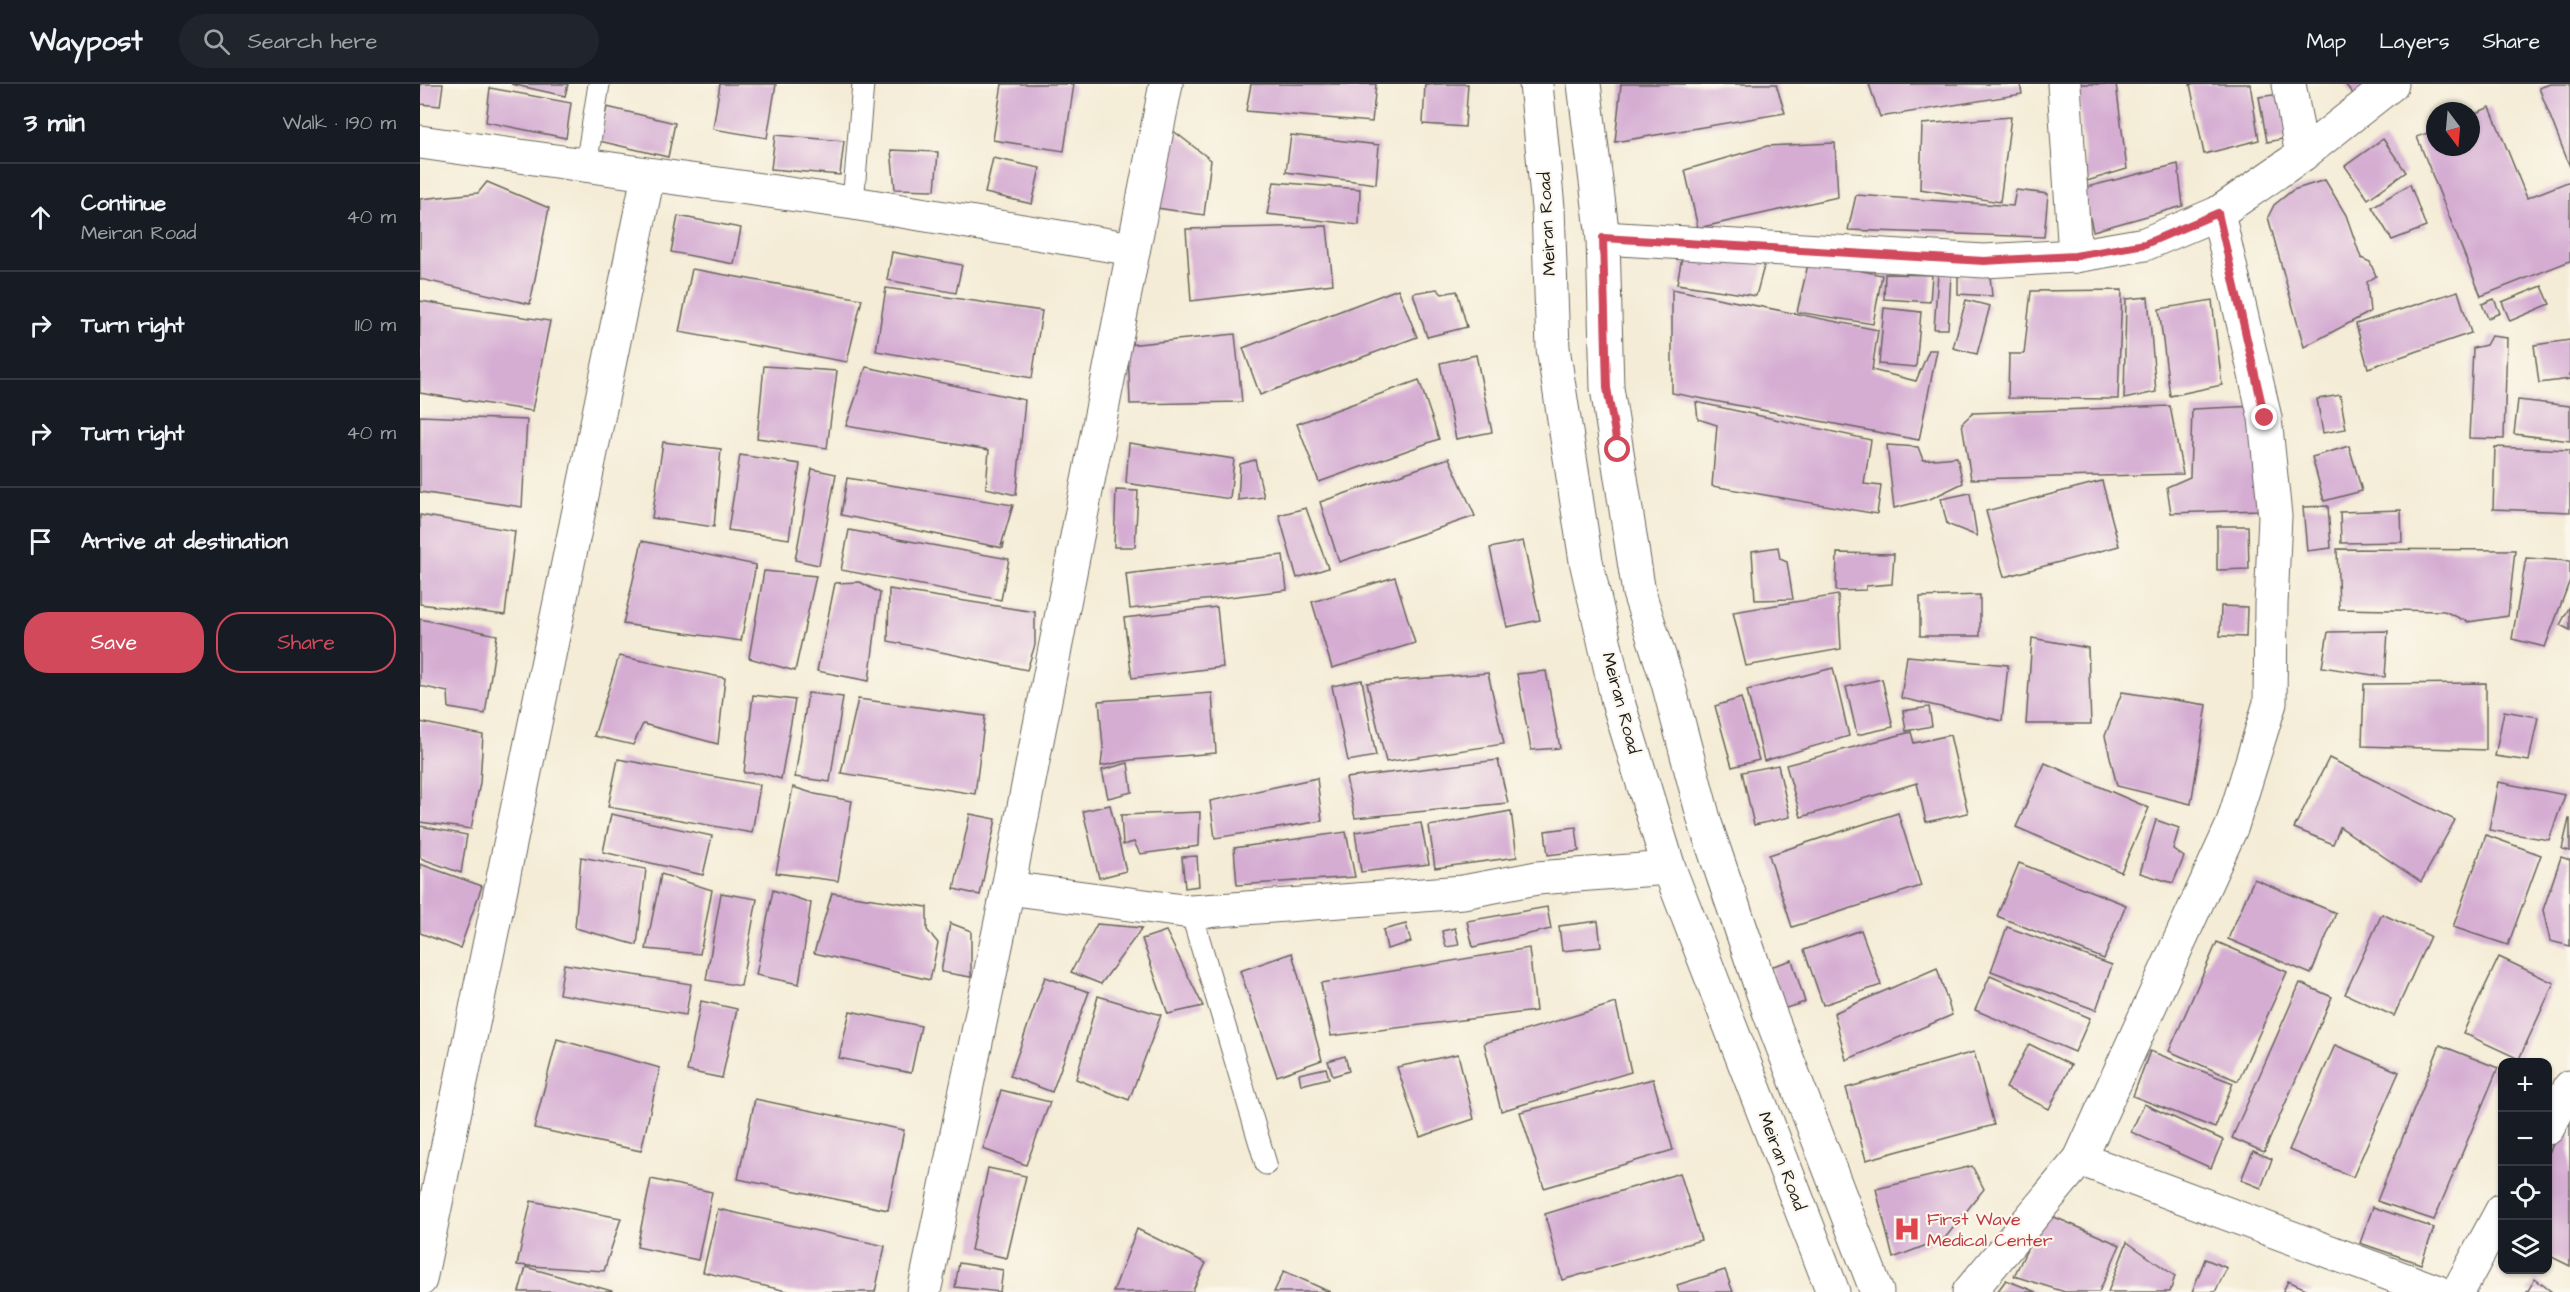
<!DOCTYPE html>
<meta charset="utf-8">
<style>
:root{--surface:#171b24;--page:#20242c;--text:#f1f3f6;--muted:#9ea1a6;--line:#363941;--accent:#d1495b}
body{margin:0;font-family:"Architects Daughter",sans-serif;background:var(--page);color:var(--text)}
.controls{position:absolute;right:18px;bottom:18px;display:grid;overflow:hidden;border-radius:12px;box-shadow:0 2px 4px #0004}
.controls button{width:54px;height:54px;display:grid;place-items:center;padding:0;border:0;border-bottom:2px solid var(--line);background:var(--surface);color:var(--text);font:30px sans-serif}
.compass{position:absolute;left:2006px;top:18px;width:54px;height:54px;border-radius:50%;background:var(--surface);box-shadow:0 2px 4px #0004;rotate:164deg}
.stop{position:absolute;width:18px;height:18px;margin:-14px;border:4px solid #d1495b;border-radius:50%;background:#fff}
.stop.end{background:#d1495b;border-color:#fff;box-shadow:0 2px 6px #0008}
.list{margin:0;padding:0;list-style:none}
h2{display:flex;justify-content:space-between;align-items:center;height:78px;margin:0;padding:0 24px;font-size:26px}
h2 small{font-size:20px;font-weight:400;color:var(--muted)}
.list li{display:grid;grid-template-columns:39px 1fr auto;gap:18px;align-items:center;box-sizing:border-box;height:108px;padding:0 24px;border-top:2px solid var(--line)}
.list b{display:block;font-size:22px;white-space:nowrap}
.list p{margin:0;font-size:20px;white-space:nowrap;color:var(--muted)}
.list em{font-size:20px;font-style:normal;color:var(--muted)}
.actions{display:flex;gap:12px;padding:18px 24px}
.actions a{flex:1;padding:14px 0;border:2px solid var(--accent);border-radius:24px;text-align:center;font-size:21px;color:var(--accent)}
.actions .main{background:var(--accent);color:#fff}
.icon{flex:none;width:33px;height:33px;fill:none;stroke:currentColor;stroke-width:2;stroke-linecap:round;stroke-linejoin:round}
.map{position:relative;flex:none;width:2150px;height:1208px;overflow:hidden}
header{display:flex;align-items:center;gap:36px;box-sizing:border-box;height:84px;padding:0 30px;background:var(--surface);border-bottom:2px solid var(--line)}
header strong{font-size:28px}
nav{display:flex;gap:33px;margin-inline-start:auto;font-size:21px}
.search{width:420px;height:54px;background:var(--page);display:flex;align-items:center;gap:15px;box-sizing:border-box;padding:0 21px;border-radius:33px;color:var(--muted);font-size:22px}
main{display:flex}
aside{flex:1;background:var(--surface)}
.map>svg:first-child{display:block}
</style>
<header>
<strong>Waypost</strong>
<div class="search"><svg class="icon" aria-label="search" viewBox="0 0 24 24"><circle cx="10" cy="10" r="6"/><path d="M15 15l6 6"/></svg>Search here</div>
<nav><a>Map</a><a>Layers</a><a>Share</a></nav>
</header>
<main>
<aside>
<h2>3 min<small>Walk · 190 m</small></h2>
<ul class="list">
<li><svg class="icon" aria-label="ahead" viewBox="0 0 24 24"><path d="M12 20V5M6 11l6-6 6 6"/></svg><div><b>Continue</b><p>Meiran Road</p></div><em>40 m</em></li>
<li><svg class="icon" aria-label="right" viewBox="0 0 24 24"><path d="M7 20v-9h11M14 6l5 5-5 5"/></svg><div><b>Turn right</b></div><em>110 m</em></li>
<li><svg class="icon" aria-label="right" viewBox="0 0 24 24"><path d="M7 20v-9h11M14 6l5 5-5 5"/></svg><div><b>Turn right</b></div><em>40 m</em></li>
<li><svg class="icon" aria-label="arrive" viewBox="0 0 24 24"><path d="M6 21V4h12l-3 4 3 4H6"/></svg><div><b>Arrive at destination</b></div></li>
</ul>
<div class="actions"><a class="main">Save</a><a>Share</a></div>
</aside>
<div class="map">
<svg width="2150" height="1208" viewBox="0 0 2150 1208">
<rect width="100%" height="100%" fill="#fbf7ec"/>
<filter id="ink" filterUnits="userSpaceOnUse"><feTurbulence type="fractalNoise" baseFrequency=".0167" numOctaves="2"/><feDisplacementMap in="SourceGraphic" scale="12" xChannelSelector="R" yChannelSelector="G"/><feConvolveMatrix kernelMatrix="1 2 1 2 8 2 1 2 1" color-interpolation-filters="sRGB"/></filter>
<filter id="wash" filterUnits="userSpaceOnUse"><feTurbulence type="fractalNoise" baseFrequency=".008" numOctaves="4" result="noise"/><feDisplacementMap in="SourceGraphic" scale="24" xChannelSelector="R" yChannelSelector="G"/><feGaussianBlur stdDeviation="1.35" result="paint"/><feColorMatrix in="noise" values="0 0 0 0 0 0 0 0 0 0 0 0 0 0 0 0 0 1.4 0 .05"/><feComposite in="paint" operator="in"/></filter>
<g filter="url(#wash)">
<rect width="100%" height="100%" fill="#f4ecd6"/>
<g id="blocks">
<g fill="#d5add3">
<polygon points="0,0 23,0 20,22 0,20"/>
<polygon points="91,0 148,0 145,12"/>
<polygon points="300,0 356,0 347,54 293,45"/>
<polygon points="582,0 654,0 644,67 573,56"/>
<polygon points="831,0 956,0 952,38 826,27"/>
<polygon points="1005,0 1048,0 1045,43 1003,40"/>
<polygon points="1201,0 1356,0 1365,29 1195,58"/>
<polygon points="1449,0 1600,0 1602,10 1460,33"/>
<polygon points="1658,0 1696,0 1707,85 1667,97"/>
<polygon points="1770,0 1830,0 1839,56 1784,70"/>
<polygon points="1925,0 1947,0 1934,11"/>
<polygon points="2130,0 2150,0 2150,83 2119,4"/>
<polygon points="70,4 151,19 146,54 66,38"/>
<polygon points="1860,10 1868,54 1847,58 1839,13"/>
<polygon points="187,23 255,39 248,73 179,57"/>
<polygon points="2070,23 2107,114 2150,97 2150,177 2061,212 1997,53 2015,46 2015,63 2051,63 2051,31"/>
<polygon points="1591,33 1580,118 1500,105 1502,40"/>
<polygon points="747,42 791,76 784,131 737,124"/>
<polygon points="355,51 424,57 420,91 351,85"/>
<polygon points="871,51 959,61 956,100 866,88"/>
<polygon points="1963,55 1986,88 1948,115 1925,82"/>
<polygon points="1415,59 1418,113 1278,144 1265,86 1347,62"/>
<polygon points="471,66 518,68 515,106 475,105"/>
<polygon points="573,74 620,84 612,120 565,109"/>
<polygon points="1758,80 1763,122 1673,147 1663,104"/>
<polygon points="1905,96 1926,131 1941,174 1950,178 1956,192 1947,198 1950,228 1884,263 1848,133 1854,121 1873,106"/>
<polygon points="67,98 129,124 110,220 0,195 0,115 58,109"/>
<polygon points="854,98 940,105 939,141 847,130"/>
<polygon points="1990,100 2006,143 1972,156 1952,123"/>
<polygon points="1596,106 1628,110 1624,153 1428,146 1436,111 1593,122"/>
<polygon points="258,132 321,144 314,180 251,168"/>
<polygon points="907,142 913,200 771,217 766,145"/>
<polygon points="1263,167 1347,171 1336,212 1257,200"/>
<polygon points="472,168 542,181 536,209 467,196"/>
<polygon points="1389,176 1462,191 1453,240 1377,228"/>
<polygon points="272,185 442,215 427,278 259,248"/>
<polygon points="1518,189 1531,189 1528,245 1514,245"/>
<polygon points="1465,190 1512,191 1510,218 1464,215"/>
<polygon points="1538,191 1570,192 1572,212 1538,210"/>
<polygon points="2122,202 2130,220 2090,237 2082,218"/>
<polygon points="466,204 622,227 612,294 456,267"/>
<polygon points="978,205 997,253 840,311 823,264"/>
<polygon points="1017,205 1022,210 1037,207 1047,243 1007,253 993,209"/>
<polygon points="1252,205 1458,246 1452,286 1496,297 1509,266 1517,266 1499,356 1252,309"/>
<polygon points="1702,206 1698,315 1588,314 1589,270 1604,270 1611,207"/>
<polygon points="2038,207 2051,249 1948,284 1936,240"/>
<polygon points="1728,213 1736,308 1704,315 1706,215"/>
<polygon points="2074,215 2080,229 2068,234 2062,220"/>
<polygon points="1546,216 1570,222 1557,270 1533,264"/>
<polygon points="1792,216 1802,301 1750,312 1739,225"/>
<polygon points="0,217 130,237 112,327 0,309"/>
<polygon points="1464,224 1501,228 1496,283 1459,280"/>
<polygon points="815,250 822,318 710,320 708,261"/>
<polygon points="2071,252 2087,254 2084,355 2049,354 2053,264 2066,261"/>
<polygon points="2150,256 2150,295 2119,299 2114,261"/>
<polygon points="1056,271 1072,348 1036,355 1020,279"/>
<polygon points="344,282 417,287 407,364 337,354"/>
<polygon points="446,283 605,316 596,411 566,404 569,366 426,342"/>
<polygon points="999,296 1019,355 899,398 877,340"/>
<polygon points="1920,311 1926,345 1903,349 1897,315"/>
<polygon points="2098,316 2150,322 2150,357 2094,350"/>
<polygon points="1276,318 1451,356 1444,400 1461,402 1457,430 1292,402 1297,341 1278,335"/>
<polygon points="1750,322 1763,390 1551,395 1542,339 1553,329"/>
<polygon points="1837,322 1839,426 1751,429 1747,403 1770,393 1772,325"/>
<polygon points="0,332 107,336 102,423 0,408"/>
<polygon points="243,358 301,365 294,443 232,434"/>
<polygon points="709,359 814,375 810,415 706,399"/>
<polygon points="1467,361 1498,363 1503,376 1537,373 1543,399 1510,415 1474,424"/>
<polygon points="1929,362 1942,407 1904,417 1892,373"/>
<polygon points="2075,363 2150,366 2150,428 2073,425"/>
<polygon points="320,371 380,380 369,455 308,446"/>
<polygon points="1029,374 1055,432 919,478 900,418"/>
<polygon points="835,376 844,413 818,416 820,380"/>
<polygon points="392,385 416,390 399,481 375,476"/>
<polygon points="427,394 593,421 581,462 584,459 583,464 421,431"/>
<polygon points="1682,397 1699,462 1584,493 1566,427"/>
<polygon points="696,406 718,407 715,463 694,463"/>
<polygon points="1550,409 1557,452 1527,440 1521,415"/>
<polygon points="1908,422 1911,464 1887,467 1883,423"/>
<polygon points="886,424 908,484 877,494 859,431"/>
<polygon points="1981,426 1982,458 1921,459 1920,428"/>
<polygon points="0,431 95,447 85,531 0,520"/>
<polygon points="1797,442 1828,442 1829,485 1797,486"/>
<polygon points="429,446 589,475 581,516 421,486"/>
<polygon points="222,457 336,481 321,557 203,540"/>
<polygon points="1103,457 1120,536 1087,543 1070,464"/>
<polygon points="1358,463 1360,475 1367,478 1373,515 1335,516 1332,467"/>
<polygon points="1917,465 2095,466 2088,532 2048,538 2024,527 1919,525"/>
<polygon points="1417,469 1474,470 1472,500 1446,502 1446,506 1416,507"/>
<polygon points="863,471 867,506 710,525 706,490"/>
<polygon points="2106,474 2150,477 2150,496 2125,563 2092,555"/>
<polygon points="344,487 396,492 375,587 329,574"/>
<polygon points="975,493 995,559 912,584 892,518"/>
<polygon points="440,498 460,509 449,597 397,587 415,499"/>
<polygon points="469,505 615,528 615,561 607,586 468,557"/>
<polygon points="1418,511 1421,565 1326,582 1313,528"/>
<polygon points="1560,511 1560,552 1500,552 1500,513"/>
<polygon points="1801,522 1827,523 1826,553 1800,552"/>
<polygon points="2150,522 2150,546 2140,541"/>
<polygon points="797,523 803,583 712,594 704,534"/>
<polygon points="0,535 77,551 65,630 29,624 28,608 0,602"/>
<polygon points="1968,547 1965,593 1902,583 1908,548"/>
<polygon points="1612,554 1668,564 1671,640 1606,640"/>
<polygon points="199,572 305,594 298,660 223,640 213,661 174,652"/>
<polygon points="1487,572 1588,581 1582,637 1481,614"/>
<polygon points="1413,584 1429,652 1344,677 1327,606"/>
<polygon points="1126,587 1140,664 1111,666 1097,590"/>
<polygon points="1068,589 1084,660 966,678 947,599"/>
<polygon points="1462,595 1473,643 1437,651 1426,603"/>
<polygon points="942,596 956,672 928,677 912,602"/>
<polygon points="2066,599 2066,666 1942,662 1944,600"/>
<polygon points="1702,608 1787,621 1771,720 1697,702 1685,652"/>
<polygon points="388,609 423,613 410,698 375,693"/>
<polygon points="792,609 796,669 711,676 681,682 683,663 679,617"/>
<polygon points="333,611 375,616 361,695 342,689 324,689"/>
<polygon points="1321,614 1339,676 1312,683 1295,622"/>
<polygon points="438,615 565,632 555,710 421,689"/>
<polygon points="1509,623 1512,642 1486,647 1483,627"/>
<polygon points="2084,627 2118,633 2109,677 2075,672"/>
<polygon points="0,638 63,651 60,699 51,745 0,738"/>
<polygon points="1491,648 1494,659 1530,651 1548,729 1506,738 1497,699 1381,733 1366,681"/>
<polygon points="1909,674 2035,736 2001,798 1920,743 1913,760 1874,744"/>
<polygon points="198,675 340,701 332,749 188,723"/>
<polygon points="1078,676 1088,719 935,734 926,694"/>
<polygon points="708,679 712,708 688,714 682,686"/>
<polygon points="1625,679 1729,724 1701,788 1596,743"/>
<polygon points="1358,681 1370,733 1334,741 1322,688"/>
<polygon points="897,694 902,737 795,754 790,717"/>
<polygon points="2078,698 2145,711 2129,756 2069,746"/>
<polygon points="373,703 395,710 432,717 418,797 356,789"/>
<polygon points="690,721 706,787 679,794 663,727"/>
<polygon points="1091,727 1097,773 1015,784 1009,742"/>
<polygon points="780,728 779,762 720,770 714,758 703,761 701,731"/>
<polygon points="1478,729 1501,802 1372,843 1349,771"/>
<polygon points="191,730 292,752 283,791 183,768"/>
<polygon points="550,730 576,735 560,811 534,805"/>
<polygon points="2149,735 2150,735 2150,767 2142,765"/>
<polygon points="1736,736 1759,744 1753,765 1764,773 1753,799 1720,789"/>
<polygon points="1001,739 1009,780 941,788 935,748"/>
<polygon points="0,742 47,751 41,789 0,774"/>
<polygon points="1156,743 1159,767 1128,771 1125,747"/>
<polygon points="926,748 935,793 817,801 814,764"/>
<polygon points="2066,751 2121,771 2088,861 2033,843"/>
<polygon points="777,772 779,802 765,804 762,773"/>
<polygon points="161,773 226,785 217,861 155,844"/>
<polygon points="2141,773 2150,776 2150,862 2130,857 2123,826"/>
<polygon points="1599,779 1706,821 1684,875 1577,832"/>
<polygon points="0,780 62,802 40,864 0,849"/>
<polygon points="241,790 292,806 280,870 226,865"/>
<polygon points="1834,795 1916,829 1891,890 1808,855"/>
<polygon points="353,806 391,819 379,900 336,891"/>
<polygon points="301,809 337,815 321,902 286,896"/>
<polygon points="412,809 507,823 507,846 518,859 510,896 394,869"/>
<polygon points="1127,823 1131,845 1053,863 1047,837"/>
<polygon points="1962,830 2010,852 1974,932 1925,910"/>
<polygon points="1178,837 1181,863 1142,867 1139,842"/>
<polygon points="530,839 551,847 551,893 521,888"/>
<polygon points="677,840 722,844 681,900 651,888"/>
<polygon points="986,840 991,858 967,865 963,846"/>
<polygon points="1587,843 1692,881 1676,926 1571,887"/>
<polygon points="1035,844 1039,861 1026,863 1022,847"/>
<polygon points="1441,846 1461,901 1403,921 1384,866"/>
<polygon points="746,847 783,922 748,930 722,855"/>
<polygon points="1797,858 1867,888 1818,997 1749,967"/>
<polygon points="1109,864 1116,927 911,952 901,899"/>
<polygon points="872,869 902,976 857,992 820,887"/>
<polygon points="2079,873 2134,899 2099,975 2043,949"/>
<polygon points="1372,876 1385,918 1363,925 1350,883"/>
<polygon points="144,880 271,900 266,931 139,910"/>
<polygon points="1517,884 1532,931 1426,976 1414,929"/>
<polygon points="1570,892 1670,934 1655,968 1555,926"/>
<polygon points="625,893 669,908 632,1008 590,992"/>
<polygon points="1880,899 1912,913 1844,1068 1812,1054"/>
<polygon points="678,912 741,931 709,1016 656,995"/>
<polygon points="281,917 317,925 302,994 267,987"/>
<polygon points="1196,919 1211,988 1081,1027 1064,959"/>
<polygon points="430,927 501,942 491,989 419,974"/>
<polygon points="137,955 240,984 221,1067 114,1044"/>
<polygon points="1609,960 1651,981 1629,1025 1586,1004"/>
<polygon points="1915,961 1979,988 1933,1093 1869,1066"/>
<polygon points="2020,961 2078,984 2014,1136 1957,1117"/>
<polygon points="1730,967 1813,999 1795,1044 1713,1012"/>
<polygon points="1554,968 1574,1041 1446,1076 1426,1004"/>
<polygon points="1038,970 1054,1035 1000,1053 977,983"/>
<polygon points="925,972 929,987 913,992 908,977"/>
<polygon points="906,984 909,994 881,1001 879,990"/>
<polygon points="1233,995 1253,1066 1124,1104 1100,1028"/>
<polygon points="581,1006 630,1018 606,1081 563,1065"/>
<polygon points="335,1015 484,1046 468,1126 318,1095"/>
<polygon points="1724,1020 1803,1056 1791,1084 1711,1048"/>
<polygon points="2150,1024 2150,1182 2128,1171 2128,1071"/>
<polygon points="1833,1067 1852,1075 1841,1104 1821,1096"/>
<polygon points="1552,1082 1564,1105 1525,1154 1473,1174 1456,1105"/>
<polygon points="568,1084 606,1092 587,1174 551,1166"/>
<polygon points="1260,1089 1281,1156 1142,1196 1125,1130"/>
<polygon points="231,1095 292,1108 278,1176 217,1163"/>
<polygon points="111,1117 201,1134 184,1187 97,1181"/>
<polygon points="1953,1123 2014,1144 2001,1180 1940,1159"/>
<polygon points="298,1125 465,1162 455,1208 371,1208 283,1188"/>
<polygon points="1625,1129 1700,1161 1679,1208 1645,1208 1594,1192"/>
<polygon points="717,1145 786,1179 772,1208 693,1208"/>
<polygon points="1707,1158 1755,1192 1750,1208 1688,1208"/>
<polygon points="1785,1175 1807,1184 1795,1208 1772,1208"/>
<polygon points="539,1179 583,1186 580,1208 535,1203"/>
<polygon points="106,1183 192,1207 192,1208 99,1208"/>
<polygon points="1305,1186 1313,1208 1259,1208 1257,1201"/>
<polygon points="864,1187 910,1208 854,1208"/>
<polygon points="2115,1195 2132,1208 2107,1208"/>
<polygon points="1586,1196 1616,1208 1577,1208"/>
<polygon points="1868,1197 1893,1208 1863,1208"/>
</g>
</g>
</g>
<g filter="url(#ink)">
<use href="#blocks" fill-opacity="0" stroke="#68655d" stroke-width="1.5"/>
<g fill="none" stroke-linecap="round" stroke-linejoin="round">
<defs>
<g id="service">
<polyline points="166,82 179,0"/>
<polyline points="433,119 443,0"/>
<polyline points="771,828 846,1080"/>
</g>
<g id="minor">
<polyline points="1644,0 1655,172"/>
<polyline points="1869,0 1882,71"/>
<polyline points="0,58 433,119 713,165"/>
<polyline points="1183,154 1564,177 1655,172 1725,160 1798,129 1882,71 1972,0"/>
<polyline points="588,804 771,828 1043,808 1117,794 1249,784"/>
<polyline points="2128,1044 2150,1003"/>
<polyline points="1660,1075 2018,1208"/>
<polyline points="0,1196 228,92"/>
<polyline points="504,1208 588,804 746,0"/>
<polyline points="1549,1208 1660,1075 1812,742 1850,619 1851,521 1855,432 1845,334 1798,129"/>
<polyline points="2038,1208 2082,1126"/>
</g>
<g id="secondary">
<polyline points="1116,0 1128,124 1133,264 1166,477 1198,618 1249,784 1413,1208"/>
<polyline points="1164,0 1183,154 1187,304 1219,509 1248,599 1285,739 1350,930 1457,1208"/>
</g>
</defs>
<use href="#service" stroke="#68655d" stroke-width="23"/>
<use href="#minor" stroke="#68655d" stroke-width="35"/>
<use href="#secondary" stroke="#68655d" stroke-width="35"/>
<use href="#service" stroke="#fff" stroke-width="21"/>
<use href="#minor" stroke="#fff" stroke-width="33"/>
<use href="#secondary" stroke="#fff" stroke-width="33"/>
</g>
</g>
<g fill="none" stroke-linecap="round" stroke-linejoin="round" filter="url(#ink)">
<polyline stroke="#d1495b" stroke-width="8" points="1198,366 1187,304 1183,154 1564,177 1655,172 1725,160 1798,129 1845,334"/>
</g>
<defs>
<symbol id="hospital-bare" viewBox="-9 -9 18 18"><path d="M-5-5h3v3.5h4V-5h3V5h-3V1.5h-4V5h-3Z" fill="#e0444e" stroke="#fbf7ec" stroke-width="2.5" paint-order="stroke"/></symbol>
</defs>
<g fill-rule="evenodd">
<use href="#hospital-bare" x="1468" y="1126" width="38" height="38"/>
</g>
<g text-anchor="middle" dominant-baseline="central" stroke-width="4.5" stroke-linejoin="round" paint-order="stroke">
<g font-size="18" fill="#1c1c1c" stroke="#fbf7ec">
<text transform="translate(1127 140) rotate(-93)">Meiran Road</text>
<text transform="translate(1201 619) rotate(75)">Meiran Road</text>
<text transform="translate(1362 1077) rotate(69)">Meiran Road</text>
</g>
<g font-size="18" fill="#be3a42" stroke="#fbf7ec" text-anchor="start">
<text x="1507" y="1135">First Wave<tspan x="1507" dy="21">Medical Center</tspan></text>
</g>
</g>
</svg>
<div class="controls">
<button>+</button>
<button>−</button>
<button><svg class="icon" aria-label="locate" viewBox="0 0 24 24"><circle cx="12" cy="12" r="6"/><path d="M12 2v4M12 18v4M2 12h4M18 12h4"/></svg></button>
<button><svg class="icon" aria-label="layers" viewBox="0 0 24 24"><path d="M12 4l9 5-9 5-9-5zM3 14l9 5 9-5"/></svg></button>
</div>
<svg class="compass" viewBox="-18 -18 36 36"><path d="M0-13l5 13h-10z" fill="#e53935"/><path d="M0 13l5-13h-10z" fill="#9ea1a6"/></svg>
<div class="stop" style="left:1198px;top:366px"></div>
<div class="stop end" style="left:1845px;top:334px"></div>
</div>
</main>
